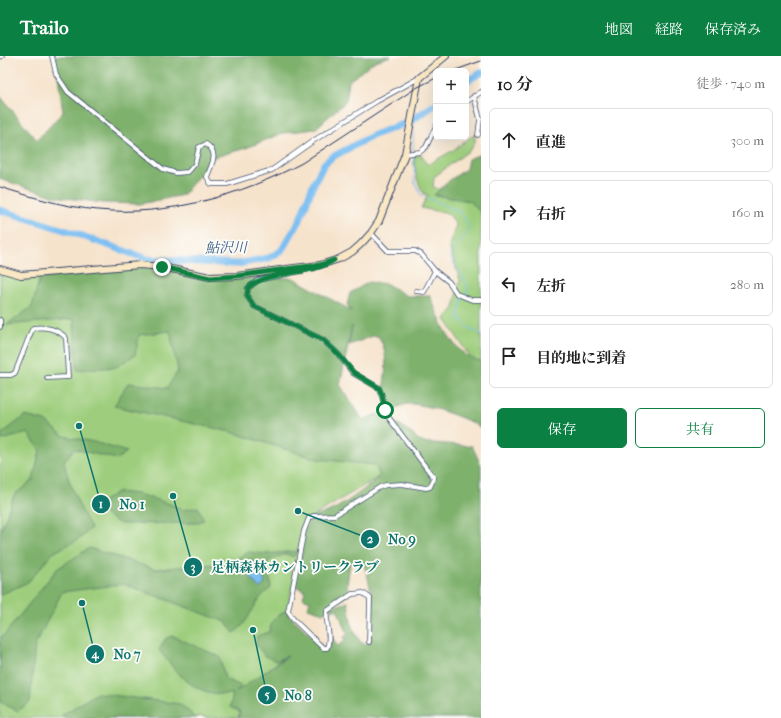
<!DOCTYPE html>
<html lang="ja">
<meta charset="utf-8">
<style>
:root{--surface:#fff;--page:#f6f6f6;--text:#222;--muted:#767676;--line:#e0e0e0;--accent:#0b8043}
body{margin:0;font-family:"IM FELL French Canon","Noto Serif JP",serif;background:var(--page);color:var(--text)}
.controls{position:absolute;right:12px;top:12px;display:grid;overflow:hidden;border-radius:6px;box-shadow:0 4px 16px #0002}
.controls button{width:36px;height:36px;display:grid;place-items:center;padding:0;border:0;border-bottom:1px solid var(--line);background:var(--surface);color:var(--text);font:20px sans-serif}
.stop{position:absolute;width:12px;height:12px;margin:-9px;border:3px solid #0b8043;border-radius:50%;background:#fff}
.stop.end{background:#0b8043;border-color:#fff;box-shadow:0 1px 4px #0008}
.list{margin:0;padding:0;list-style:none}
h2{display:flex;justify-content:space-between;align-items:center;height:52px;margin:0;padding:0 16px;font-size:17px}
h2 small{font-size:13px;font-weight:400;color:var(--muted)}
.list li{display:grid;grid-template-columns:26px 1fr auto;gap:12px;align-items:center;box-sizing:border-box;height:64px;margin:0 8px 8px;padding:0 8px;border:1px solid var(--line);border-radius:6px}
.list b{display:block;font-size:15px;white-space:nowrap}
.list em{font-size:13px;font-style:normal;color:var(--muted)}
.actions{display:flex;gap:8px;padding:12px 16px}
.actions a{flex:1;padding:9px 0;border:1px solid var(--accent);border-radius:6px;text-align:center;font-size:14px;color:var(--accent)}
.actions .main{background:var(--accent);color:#fff}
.icon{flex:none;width:22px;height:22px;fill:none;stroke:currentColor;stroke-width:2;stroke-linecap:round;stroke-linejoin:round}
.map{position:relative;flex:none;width:481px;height:662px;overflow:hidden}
header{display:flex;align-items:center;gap:24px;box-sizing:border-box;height:56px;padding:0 20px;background:var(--accent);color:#fff}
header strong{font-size:19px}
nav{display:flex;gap:22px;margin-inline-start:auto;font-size:14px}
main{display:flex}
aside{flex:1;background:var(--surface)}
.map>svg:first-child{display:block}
</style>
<header>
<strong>Trailo</strong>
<nav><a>地図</a><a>経路</a><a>保存済み</a></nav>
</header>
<main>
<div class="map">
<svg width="481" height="662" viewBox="0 0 481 662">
<rect width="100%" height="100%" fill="#fdfcf7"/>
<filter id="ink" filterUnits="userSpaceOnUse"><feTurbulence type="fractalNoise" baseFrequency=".025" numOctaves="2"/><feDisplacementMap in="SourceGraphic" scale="8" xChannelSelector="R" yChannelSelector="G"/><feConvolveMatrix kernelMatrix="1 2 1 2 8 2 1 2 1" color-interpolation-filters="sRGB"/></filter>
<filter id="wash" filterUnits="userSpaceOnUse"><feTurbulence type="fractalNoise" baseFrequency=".012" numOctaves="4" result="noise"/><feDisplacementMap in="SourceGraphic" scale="16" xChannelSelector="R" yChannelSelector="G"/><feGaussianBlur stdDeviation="0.9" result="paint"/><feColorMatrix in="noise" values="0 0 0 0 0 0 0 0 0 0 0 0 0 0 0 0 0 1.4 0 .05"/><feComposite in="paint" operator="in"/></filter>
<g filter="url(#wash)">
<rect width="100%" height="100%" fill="#f6e3cc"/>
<g fill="#9ece7d" stroke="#5c7e6e">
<path d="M475,78V86L471,93L434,121L433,131L470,145L481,155V305L472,304L445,263L454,252L460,224L449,190L456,169L449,158L421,152L428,139L424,138C416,125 415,114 414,99H422L427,109L452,95Z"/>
<polygon points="0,215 5,217 158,219 375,409 380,420 313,460 290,540 286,600 233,640 240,657 238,662 207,662 198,660 197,662 0,662"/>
</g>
<g fill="#7eb16c" stroke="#4c7065">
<polygon points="55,0 391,0 375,5 349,25 346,45 315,73 283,77 246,92 214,101 183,139 140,148 103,147 53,140 0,123 0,40 37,84 63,56"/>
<polygon points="481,98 481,157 470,145 434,139 450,124 466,113 468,103"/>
<path d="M147,209L202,220L293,222L352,255L347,249L350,237L369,226L387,228L407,240H430C440,263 452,300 481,305V372C470,363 421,346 407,348C403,349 399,351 395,352L383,337C385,317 390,298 378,280H373L349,289L352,270L340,329L363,364L377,358L406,373L421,386L472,390L481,409V662H238L240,656L230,651L233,638C196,641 180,621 159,594L166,582L173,580L220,601L225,623L241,630L236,636L288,600L276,605L265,600L256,589L257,580L269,576L273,564L285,555L326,594L330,589L328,575L337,590L345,585L344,581L348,578L337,553L329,556L333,551L348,546L352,571L361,587L370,588C372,561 374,532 363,507L355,505L350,507L347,529L351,537L323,557L308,552L310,545L303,542L305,535L294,529C298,506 301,480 313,460C334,458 364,434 380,420L375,409L317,403L231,376L114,350L128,327L167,332L178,315L170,275L139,279L135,299L116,311L77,314L74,263L6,269L32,251L41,217Z"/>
<path d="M25,360L45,365L64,380L94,386L127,396L117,403L74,393L64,405C69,430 79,450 91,472L81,482L53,497L28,526L0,539V477L14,439L33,424L40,394L28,377L2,384L0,379Z"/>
<polygon points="117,436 138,438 170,448 183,454 198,451 204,464 195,467 120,468 100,455 102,446"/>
<path d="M89,492L155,513L228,507L249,496L266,498L296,495L294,501L286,498L268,505L271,532C253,543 251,566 234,577L226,566L124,528L62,536L35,589L30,646L18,655L0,646V582L5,578L57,513Z"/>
<polygon points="97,637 180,648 196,662 66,662 62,659"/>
</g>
<path fill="#7cbff2" stroke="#4c77a8" d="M256,505L265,527L260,532C252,525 247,519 251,508Z"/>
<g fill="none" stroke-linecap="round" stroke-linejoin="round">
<g stroke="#7cbff2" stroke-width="1">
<polyline points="413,95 414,62"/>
<polyline points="413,98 415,127 421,139 460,156 468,167 468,176 451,196 450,201 463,221 469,233 465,239"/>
<polyline points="463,241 459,255 459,262 469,272 481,279"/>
</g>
<g stroke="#7cbff2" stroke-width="7">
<polyline points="466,25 481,17"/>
<polyline points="0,154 71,176 147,203 237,208 269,202 281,195 299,166 314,127 324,108 332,101 376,78 409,66 436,48"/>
</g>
</g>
</g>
<g filter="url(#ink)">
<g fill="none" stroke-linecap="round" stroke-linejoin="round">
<defs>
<g id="street">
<path d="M52,0L56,18L68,36L163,113L176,117L188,116L195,108L199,91L206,88C220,97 211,109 207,121L211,128H227L272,114L313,85L377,45L419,22"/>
<polyline points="0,1 2,0"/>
<polyline points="474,40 480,63 478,79"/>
<polyline points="466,46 481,36"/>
<polyline points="405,98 420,96 426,91 436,70"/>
<polyline points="371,177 388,195 415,195 421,198 435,215 449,226 457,238 472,244 481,244"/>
<path d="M315,212L258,224L248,232L247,240L254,250L323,284L338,298L353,317L379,332L389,362L434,422L430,431L426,432L402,428L386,429L380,431L335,459L313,460L309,462L304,475L288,555L294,564L323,592H327C332,581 325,567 327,555L352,538L363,537L370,542L369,586"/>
<polyline points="416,235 424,236 435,215"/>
<polyline points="0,264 0,271"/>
<path d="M0,319H11L15,317L31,276L33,272C45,270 58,273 66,282L68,321L47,322"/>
</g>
<polyline id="secondary" points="0,213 21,219 140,209 162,211 210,221 237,220 294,212 320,209 339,203 352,196 361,188 371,177 379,165 405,98 419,22 446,0"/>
</defs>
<use href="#street" stroke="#3c4a6e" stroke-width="5.5"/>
<use href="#secondary" stroke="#3c4a6e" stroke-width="8"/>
<use href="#street" stroke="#fff" stroke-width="4"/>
<use href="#secondary" stroke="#fae7c3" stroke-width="6"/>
<g stroke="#1b2f5e" stroke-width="1">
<polyline points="453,15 481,5"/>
<path d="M0,131C32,141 64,151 98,154C166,161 242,139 302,107L416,32L436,22"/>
</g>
</g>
</g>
<g fill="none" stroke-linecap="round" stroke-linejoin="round" filter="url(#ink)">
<path stroke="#0b8043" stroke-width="5" d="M162,211L210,222L237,220L294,212L320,209L334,204C311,220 266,214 248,232L247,240L254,250L323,284L338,298L354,317L379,332L382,339L385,354"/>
</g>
<g text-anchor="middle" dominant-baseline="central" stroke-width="3.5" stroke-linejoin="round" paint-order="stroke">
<g font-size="14" font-style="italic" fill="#385a8a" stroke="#fdfcf7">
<text transform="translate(226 192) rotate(-1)">鮎沢川</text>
</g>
</g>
<path fill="none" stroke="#0f766e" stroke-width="1.5" d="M79 370L101 448M298 455L370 483M173 440L193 511M82 547L95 598M253 574L267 639"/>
<g fill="#0f766e" stroke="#fdfcf7" stroke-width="1.5">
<circle cx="79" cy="370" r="4"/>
<circle cx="298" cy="455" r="4"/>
<circle cx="173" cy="440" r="4"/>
<circle cx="82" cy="547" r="4"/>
<circle cx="253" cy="574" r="4"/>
<circle cx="101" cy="448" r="10"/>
<circle cx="370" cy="483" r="10"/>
<circle cx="193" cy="511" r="10"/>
<circle cx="95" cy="598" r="10"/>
<circle cx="267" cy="639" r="10"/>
</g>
<g font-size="12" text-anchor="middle" font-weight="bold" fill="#fff">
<text x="101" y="452">1</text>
<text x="370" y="487">2</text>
<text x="193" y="515">3</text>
<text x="95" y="602">4</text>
<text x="267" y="643">5</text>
</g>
<g font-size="14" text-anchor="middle" font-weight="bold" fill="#0f766e" stroke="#fdfcf7" stroke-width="3.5" stroke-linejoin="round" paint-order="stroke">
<text x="132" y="453">No 1</text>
<text x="402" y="488">No 9</text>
<text x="295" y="516">足柄森林カントリークラブ</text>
<text x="127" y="603">No 7</text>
<text x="298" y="644">No 8</text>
</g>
</svg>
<div class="controls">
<button>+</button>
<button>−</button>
</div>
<div class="stop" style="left:385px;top:354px"></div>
<div class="stop end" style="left:162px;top:211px"></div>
</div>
<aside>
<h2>10 分<small>徒歩 · 740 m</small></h2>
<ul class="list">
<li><svg class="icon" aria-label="ahead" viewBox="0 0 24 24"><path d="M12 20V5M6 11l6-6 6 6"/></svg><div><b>直進</b></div><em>300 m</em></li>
<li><svg class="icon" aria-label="right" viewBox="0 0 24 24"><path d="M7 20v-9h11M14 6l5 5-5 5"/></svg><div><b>右折</b></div><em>160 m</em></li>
<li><svg class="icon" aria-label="left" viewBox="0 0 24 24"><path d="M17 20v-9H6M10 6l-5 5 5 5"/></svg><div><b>左折</b></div><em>280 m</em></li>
<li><svg class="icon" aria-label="arrive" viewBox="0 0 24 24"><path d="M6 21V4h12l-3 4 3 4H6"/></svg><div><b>目的地に到着</b></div></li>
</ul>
<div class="actions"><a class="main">保存</a><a>共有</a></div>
</aside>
</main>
